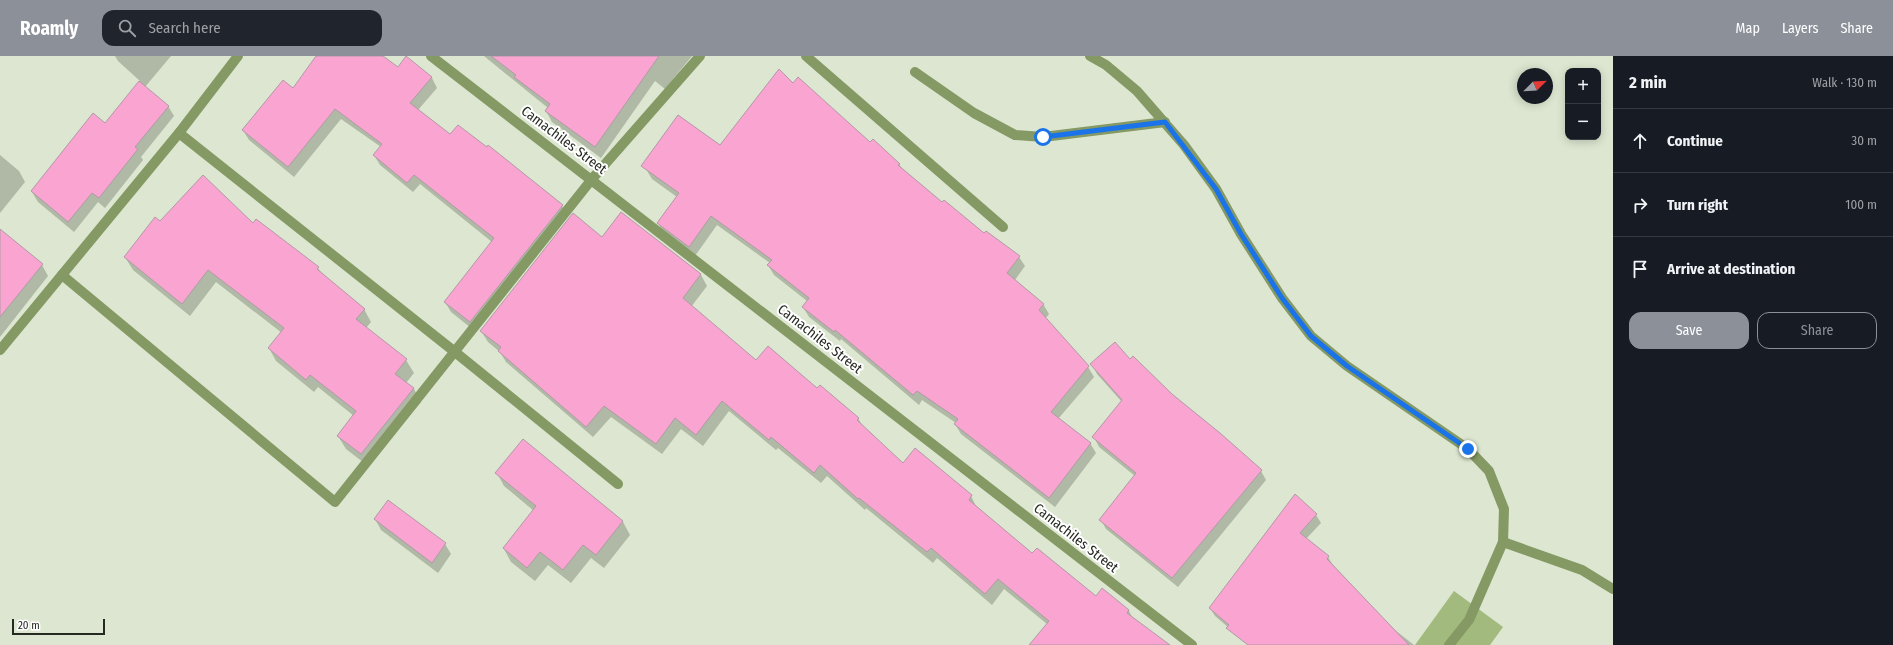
<!DOCTYPE html>
<meta charset="utf-8">
<style>
:root{--surface:#171b24;--page:#20242c;--text:#f1f3f6;--muted:#9ea1a6;--line:#363941;--accent:#8c9099}
body{margin:0;font-family:"Fira Sans Condensed",sans-serif;background:var(--page);color:var(--text)}
.controls{position:absolute;right:12px;top:12px;display:grid;overflow:hidden;border-radius:8px;box-shadow:0 2px 10px #0003}
.controls button{width:36px;height:36px;display:grid;place-items:center;padding:0;border:0;border-bottom:1px solid var(--line);background:var(--surface);color:var(--text);font:20px sans-serif}
.compass{position:absolute;left:1517px;top:12px;width:36px;height:36px;border-radius:50%;background:var(--surface);box-shadow:0 2px 10px #0003;rotate:66deg}
.scale{position:absolute;left:12px;bottom:10px;width:93px;box-sizing:border-box;padding-left:4px;border:2px solid #262921;border-top:0;font-size:11px;line-height:14px;white-space:nowrap;color:#262921;-webkit-text-stroke:3px #fff;paint-order:stroke}
.stop{position:absolute;width:12px;height:12px;margin:-9px;border:3px solid #1a73e8;border-radius:50%;background:#fff}
.stop.end{background:#1a73e8;border-color:#fff;box-shadow:0 1px 4px #0008}
.list{margin:0;padding:0;list-style:none}
h2{display:flex;justify-content:space-between;align-items:center;height:52px;margin:0;padding:0 16px;font-size:17px}
h2 small{font-size:13px;font-weight:400;color:var(--muted)}
.list li{display:grid;grid-template-columns:26px 1fr auto;gap:12px;align-items:center;box-sizing:border-box;height:64px;padding:0 16px;border-top:1px solid var(--line)}
.list b{display:block;font-size:15px;white-space:nowrap}
.list em{font-size:13px;font-style:normal;color:var(--muted)}
.actions{display:flex;gap:8px;padding:12px 16px}
.actions a{flex:1;padding:9px 0;border:1px solid var(--accent);border-radius:12px;text-align:center;font-size:14px;color:var(--accent)}
.actions .main{background:var(--accent);color:#fff}
.icon{flex:none;width:22px;height:22px;fill:none;stroke:currentColor;stroke-width:2;stroke-linecap:round;stroke-linejoin:round}
.map{position:relative;flex:none;width:1613px;height:589px;overflow:hidden}
header{display:flex;align-items:center;gap:24px;box-sizing:border-box;height:56px;padding:0 20px;background:var(--accent);color:#fff}
header strong{font-size:19px}
nav{display:flex;gap:22px;margin-inline-start:auto;font-size:14px}
.search{width:280px;height:36px;background:var(--page);display:flex;align-items:center;gap:10px;box-sizing:border-box;padding:0 14px;border-radius:12px;color:var(--muted);font-size:15px}
main{display:flex}
aside{flex:1;background:var(--surface)}
.map>svg:first-child{display:block}
</style>
<header>
<strong>Roamly</strong>
<div class="search"><svg class="icon" aria-label="search" viewBox="0 0 24 24"><circle cx="10" cy="10" r="6"/><path d="M15 15l6 6"/></svg>Search here</div>
<nav><a>Map</a><a>Layers</a><a>Share</a></nav>
</header>
<main>
<div class="map">
<svg width="1613" height="589" viewBox="0 0 1613 589">
<rect width="100%" height="100%" fill="#dce6d0"/>
<polygon fill="#a2ba7d" points="1454,535 1503,571 1490,589 1415,589"/>
<g fill="#0003">
<polygon points="115,0 171,0 145,31 168,50 174,60 141,101 143,104 105,152 98,146 74,176 38,146 32,136 106,68 140,25 118,5"/>
<polygon points="317,0 381,0 398,13 406,2 432,22 437,32 418,54 450,80 562,150 568,160 476,276 451,256 445,246 492,186 420,128 413,136 380,109 374,99 381,91 341,63 294,121 249,84 243,74 293,33"/>
<polygon points="484,0 692,0 665,33 655,25 601,102 552,66 546,55 548,52"/>
<polygon points="793,29 899,108 902,113 942,148 984,179 1019,201 1025,210 1015,224 1043,248 1049,258 1045,263 1088,311 1094,321 1058,363 1090,387 1096,397 1055,451 961,378 955,368 956,367 922,344 919,349 841,283 840,285 809,261 803,251 807,245 774,219 768,209 770,207 717,169 695,200 664,177 658,167 677,141 652,123 646,113 720,91"/>
<polygon points="0,99 19,115 25,126 0,157"/>
<polygon points="621,157 701,219 707,230 691,251 756,306 817,334 858,362 863,371 903,408 971,440 977,452 1032,499 1096,541 1102,533 1129,555 1133,563 1168,589 1037,589 1047,568 1004,533 992,549 937,502 933,507 866,452 865,454 827,420 821,427 778,392 776,394 729,355 703,390 681,373 662,398 611,361 593,381 506,306 500,296 488,286 481,275 602,182"/>
<polygon points="160,166 253,169 318,212 322,218 364,253 371,266 366,272 406,304 414,317 406,327 414,333 421,346 368,410 346,393 338,380 354,360 318,331 314,336 276,305 269,292 282,277 216,226 190,260 133,214 125,201"/>
<polygon points="0,174 42,209 48,220 0,281"/>
<polygon points="1130,304 1261,415 1266,424 1178,531 1106,473 1101,464 1135,420 1099,391 1094,381 1122,346 1097,318 1092,308"/>
<polygon points="523,384 623,466 630,479 604,512 591,502 571,527 548,509 535,525 511,506 504,493 534,455 504,430 497,417"/>
<polygon points="1295,439 1316,459 1321,467 1306,483 1328,501 1333,509 1391,571 1414,589 1249,589 1215,560 1210,552"/>
<polygon points="389,445 445,488 451,498 438,517 381,474 375,463"/>
</g>
<g fill="#f9a4d1" stroke="#b19aa5">
<polygon points="316,0 383,0 398,11 406,0 432,21 410,47 450,78 458,69 487,91 488,89 563,149 470,266 444,246 494,182 414,119 407,127 373,99 382,88 335,53 288,111 242,74 283,24 293,32"/>
<polygon points="491,0 659,0 595,91 545,55 550,48 514,21 516,19"/>
<polygon points="779,13 793,27 798,21 870,86 873,83 900,108 898,109 942,146 944,144 984,177 986,175 1020,200 1007,217 1044,248 1039,254 1089,310 1051,356 1091,387 1049,442 954,368 958,363 917,335 913,339 835,274 834,276 802,251 809,242 767,209 772,204 711,160 689,191 657,167 679,137 641,110 678,59 720,89"/>
<polygon points="139,25 169,50 135,91 138,93 99,142 92,137 68,166 31,135 93,57 105,67"/>
<polygon points="203,119 253,167 256,163 319,211 317,213 365,253 356,263 407,303 395,318 414,332 361,398 337,380 356,355 310,319 306,324 268,292 284,272 208,214 182,248 124,201 155,161 160,165"/>
<polygon points="621,156 701,218 683,242 756,304 768,290 817,332 820,329 859,362 857,364 903,407 915,392 972,439 969,444 1032,497 1037,492 1096,540 1102,532 1129,554 1127,557 1170,589 1029,589 1049,565 998,523 985,538 931,492 927,496 859,442 858,443 820,409 814,417 771,381 769,384 722,345 696,379 675,362 656,388 604,350 586,371 498,295 501,291 480,275 573,157 602,181"/>
<polygon points="0,173 43,208 0,261"/>
<polygon points="1115,286 1130,303 1133,300 1172,338 1220,377 1262,414 1172,522 1099,464 1136,417 1092,381 1122,344 1090,308"/>
<polygon points="523,383 623,465 596,499 583,489 563,514 540,496 527,512 503,492 536,450 495,417"/>
<polygon points="1295,438 1317,458 1300,477 1329,500 1327,503 1409,589 1248,589 1226,572 1229,569 1209,552"/>
<polygon points="388,444 446,487 432,507 374,463"/>
</g>
<g fill="none" stroke-linecap="round" stroke-linejoin="round">
<g stroke="#849963" stroke-width="10">
<polyline points="806,0 1003,171"/>
<polyline points="1090,0 1106,9 1137,35 1184,89 1216,133 1241,178 1282,242 1311,280 1347,310 1468,393 1489,415 1504,453 1503,486"/>
<polyline points="915,16 974,57 1015,79 1043,81 1165,66"/>
<polyline points="179,77 455,296 618,428"/>
<polyline points="62,219 335,446 592,123 700,0"/>
<polyline points="0,294 179,77 238,0"/>
<polyline points="1449,589 1469,564 1503,486 1582,514 1613,533"/>
</g>
<polyline stroke="#849963" stroke-width="10" points="431,0 1192,589"/>
</g>
<g fill="none" stroke-linecap="round" stroke-linejoin="round">
<polyline stroke="#1a73e8" stroke-width="5" points="1043,81 1165,66 1216,133 1241,178 1282,242 1311,280 1347,310 1468,393"/>
</g>
<g text-anchor="middle" dominant-baseline="central" stroke-width="4" stroke-linejoin="round" paint-order="stroke">
<g font-size="14" fill="#262921" stroke="#fff">
<text transform="translate(564 84) rotate(37)">Camachiles Street</text>
<text transform="translate(820 283) rotate(38)">Camachiles Street</text>
<text transform="translate(1076 482) rotate(38)">Camachiles Street</text>
</g>
</g>
</svg>
<div class="controls">
<button>+</button>
<button>−</button>
</div>
<svg class="compass" viewBox="-18 -18 36 36"><path d="M0-13l5 13h-10z" fill="#e53935"/><path d="M0 13l5-13h-10z" fill="#9ea1a6"/></svg>
<div class="scale">20 m</div>
<div class="stop" style="left:1043px;top:81px"></div>
<div class="stop end" style="left:1468px;top:393px"></div>
</div>
<aside>
<h2>2 min<small>Walk · 130 m</small></h2>
<ul class="list">
<li><svg class="icon" aria-label="ahead" viewBox="0 0 24 24"><path d="M12 20V5M6 11l6-6 6 6"/></svg><div><b>Continue</b></div><em>30 m</em></li>
<li><svg class="icon" aria-label="right" viewBox="0 0 24 24"><path d="M7 20v-9h11M14 6l5 5-5 5"/></svg><div><b>Turn right</b></div><em>100 m</em></li>
<li><svg class="icon" aria-label="arrive" viewBox="0 0 24 24"><path d="M6 21V4h12l-3 4 3 4H6"/></svg><div><b>Arrive at destination</b></div></li>
</ul>
<div class="actions"><a class="main">Save</a><a>Share</a></div>
</aside>
</main>
